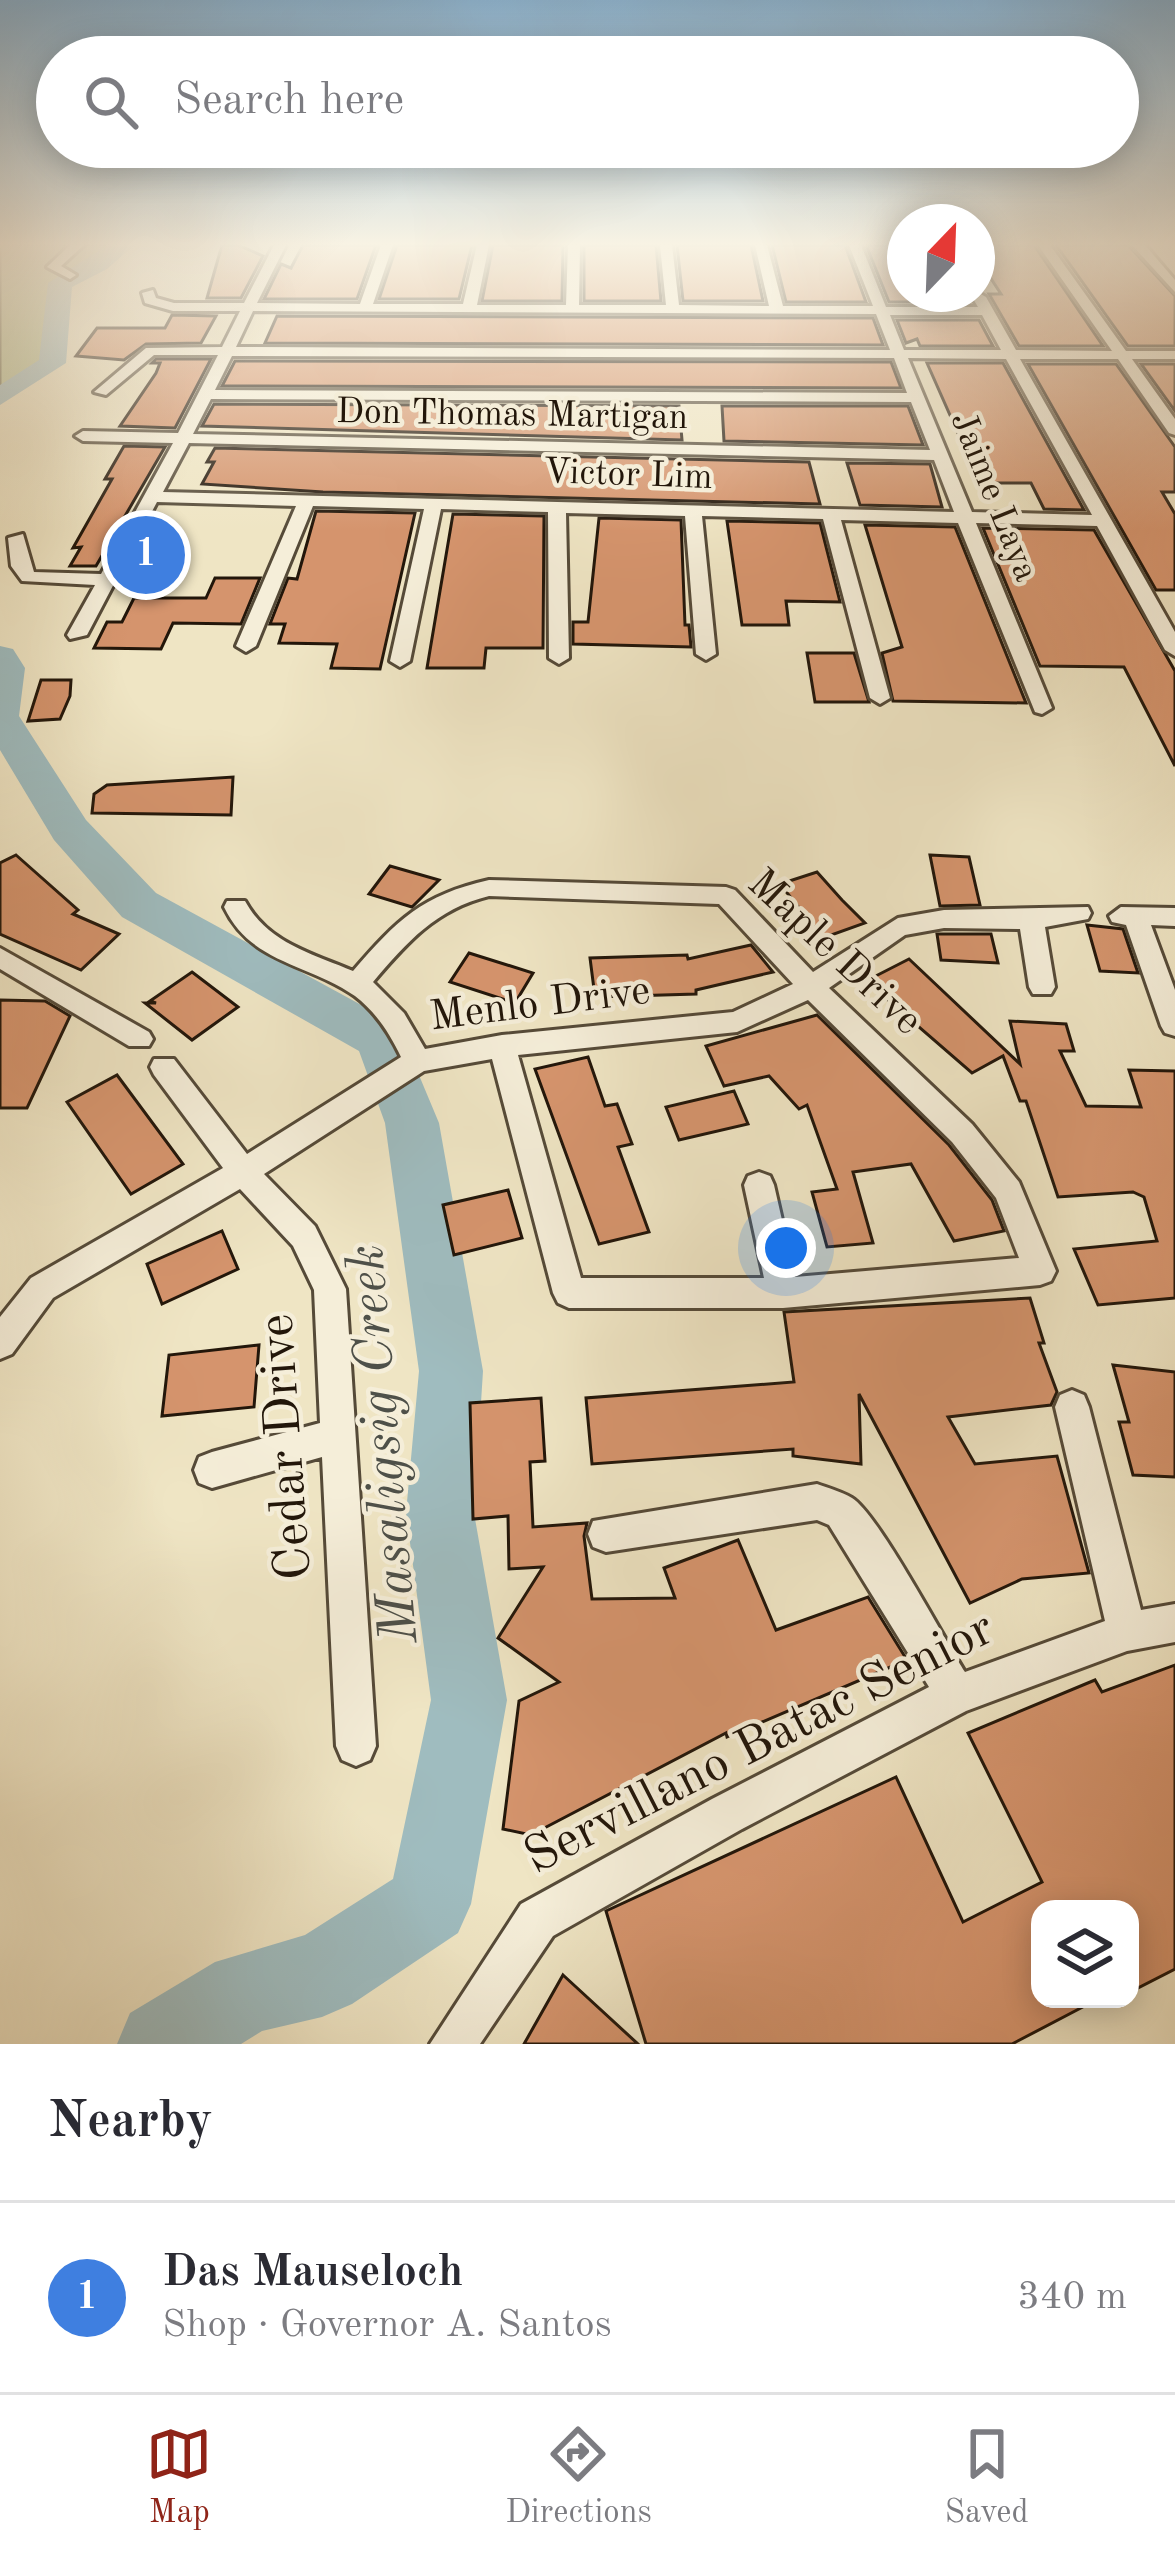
<!DOCTYPE html>
<meta charset="utf-8">
<style>
:root{--surface:#fff;--page:#f2f2f3;--text:#2b2b33;--muted:#7c7c81;--line:#e1e1e2;--accent:#8f2418}
body{margin:0;font-family:"Old Standard TT",serif;background:var(--page);color:var(--text)}
.controls{position:absolute;right:36px;bottom:36px;display:grid;overflow:hidden;border-radius:24px;box-shadow:0 6px 30px #0003}
.controls button{width:108px;height:108px;display:grid;place-items:center;padding:0;border:0;border-bottom:3px solid var(--line);background:var(--surface);color:var(--text);font:60px sans-serif}
.compass{position:absolute;left:887px;top:204px;width:108px;height:108px;border-radius:50%;background:var(--surface);box-shadow:0 6px 30px #0003;rotate:23deg}
.you{position:absolute;left:786px;top:1248px;width:42px;height:42px;margin:-30px;border:9px solid #fff;border-radius:50%;background:#1a73e8;box-shadow:0 0 0 18px #1a73e833}
.badge{display:grid;place-items:center;width:78px;height:78px;border-radius:50%;background:var(--accent);color:#fff;font-size:39px;font-weight:700}
.pin{position:absolute;translate:-50% -50%;border:6px solid #fff;box-shadow:0 3px 12px #0006}
.list{margin:0;padding:0;list-style:none}
h2{display:flex;justify-content:space-between;align-items:center;height:156px;margin:0;padding:0 48px;font-size:51px}
h2 small{font-size:39px;font-weight:400;color:var(--muted)}
.list li{display:grid;grid-template-columns:78px 1fr auto;gap:36px;align-items:center;box-sizing:border-box;height:192px;padding:0 48px;border-top:3px solid var(--line)}
.list b{display:block;font-size:45px;white-space:nowrap}
.list p{margin:0;font-size:39px;white-space:nowrap;color:var(--muted)}
.list em{font-size:39px;font-style:normal;color:var(--muted)}
.icon{flex:none;width:66px;height:66px;fill:none;stroke:currentColor;stroke-width:2;stroke-linecap:round;stroke-linejoin:round}
.map{position:relative;flex:none;width:1175px;height:2044px;overflow:hidden}
.search{position:absolute;background:var(--surface);box-shadow:0 6px 30px #0003;left:36px;right:36px;top:36px;height:132px;display:flex;align-items:center;gap:30px;box-sizing:border-box;padding:0 42px;border-radius:66px;color:var(--muted);font-size:45px}
.sheet{height:348px;background:var(--surface)}
nav{display:flex;justify-content:space-around;align-items:center;box-sizing:border-box;height:168px;border-top:3px solid var(--line);background:var(--surface);font-size:33px;color:var(--muted)}
nav a{display:grid;justify-items:center;gap:6px}
nav .on{color:var(--accent)}
.map>svg:first-child{display:block}
</style>
<div class="map">
<svg width="1175" height="2044" viewBox="0 0 1175 2044">
<rect width="100%" height="100%" fill="#efe5c4"/>
<filter id="stains"><feTurbulence type="fractalNoise" baseFrequency=".00167" numOctaves="4"/><feColorMatrix values="0 0 0 0 .2 0 0 0 0 .09 0 0 0 0 .02 0 0 0 .5 -.17"/></filter>
<radialGradient id="worn" r=".72"><stop offset=".6" stop-color="#630" stop-opacity="0"/><stop offset="1" stop-color="#630" stop-opacity=".3"/></radialGradient>
<polygon fill="#b9c595" stroke="#6e6e50" stroke-width="3" points="0,245 123,245 99,264 60,283 52,363 0,397"/>
<g fill="none" stroke-linecap="round" stroke-linejoin="round">
<g fill="#9fbcbf" fill-rule="evenodd">
<polygon points="108,245 134,245 107,269 72,287 66,363 0,405 0,385 39,360 48,283"/>
<polygon points="0,646 13,649 25,668 19,716 86,820 156,893 398,1025 439,1123 483,1371 474,1513 507,1700 471,1904 458,1933 352,2004 322,2017 262,2031 241,2044 117,2044 130,2013 215,1962 305,1935 393,1879 431,1700 406,1513 419,1371 385,1123 359,1051 122,917 54,840 0,750"/>
</g>
</g>
<g fill="#d5946d" stroke="#22160a" stroke-width="3">
<polygon points="222,245 238,245 263,256 241,298 207,298"/>
<polygon points="303,245 376,245 357,299 264,299 281,264 291,268"/>
<polygon points="397,245 472,245 459,299 379,299"/>
<polygon points="493,245 563,245 562,301 482,301"/>
<polygon points="584,245 656,245 661,301 584,301"/>
<polygon points="677,245 751,245 763,301 683,301"/>
<polygon points="772,245 845,245 866,302 786,302"/>
<polygon points="866,245 905,245 905,294 969,294 970,302 889,302"/>
<polygon points="977,245 1034,245 1103,346 1019,346 989,294 1001,294 977,257"/>
<polygon points="1056,245 1128,245 1175,296 1175,346 1128,346"/>
<polygon points="172,315 216,316 201,343 146,344 124,360 76,356 97,328 165,328"/>
<polygon points="277,316 873,318 883,345 265,343"/>
<polygon points="897,320 979,320 993,346 920,346 917,339 906,343"/>
<polygon points="156,359 211,359 175,428 120,426 156,373 160,363 152,363"/>
<polygon points="235,361 891,362 901,388 222,386"/>
<polygon points="927,363 1003,363 1084,510 1044,509 1031,483 980,483"/>
<polygon points="1028,364 1116,364 1175,447 1175,492 1162,492 1175,514 1175,590 1156,590"/>
<polygon points="1141,364 1175,364 1175,411"/>
<polygon points="214,404 679,406 682,440 202,426"/>
<polygon points="722,406 908,406 923,445 724,441"/>
<polygon points="124,446 165,447 96,566 70,566 81,547 73,548 112,479 105,479"/>
<polygon points="215,448 809,462 820,504 323,492 202,484 214,462 207,462"/>
<polygon points="847,463 930,464 942,507 860,505"/>
<polygon points="316,511 415,513 380,669 331,668 337,644 279,643 285,624 270,624 288,578 297,579"/>
<polygon points="453,514 544,516 543,648 486,648 484,668 427,668"/>
<polygon points="599,518 681,520 685,625 689,625 691,647 573,644 573,622 588,622"/>
<polygon points="727,521 820,523 840,602 786,601 789,625 742,625"/>
<polygon points="865,525 955,527 1026,703 893,701 882,653 902,647"/>
<polygon points="983,528 1094,530 1175,671 1175,766 1124,667 1040,666"/>
<polygon points="215,578 260,578 241,624 173,623 161,649 94,648 107,622 122,622 134,598 206,598"/>
<polygon points="807,653 854,653 869,702 815,702"/>
<polygon points="41,680 71,680 70,696 60,719 28,721"/>
<polygon points="233,777 231,815 92,813 94,794 107,785"/>
<polygon points="16,855 78,910 73,914 119,934 81,970 0,934 0,863"/>
<polygon points="930,855 969,857 980,905 940,906"/>
<polygon points="390,866 439,880 412,907 369,894"/>
<polygon points="817,872 842,900 865,923 823,938 780,884"/>
<polygon points="1087,925 1123,929 1138,973 1100,971"/>
<polygon points="937,934 991,934 998,963 941,960"/>
<polygon points="751,945 773,972 696,990 696,994 595,997 590,958 687,955 688,959"/>
<polygon points="469,953 533,973 515,1003 450,982"/>
<polygon points="909,959 1020,1064 1010,1021 1066,1024 1074,1051 1060,1051 1086,1106 1141,1107 1129,1070 1175,1071 1175,1298 1098,1305 1074,1249 1157,1241 1144,1197 1133,1192 1058,1197 1026,1101 1020,1101 1003,1056 972,1073 866,981"/>
<polygon points="192,972 238,1007 192,1040 145,1003 156,1003 150,1001"/>
<polygon points="0,1000 45,1001 70,1016 27,1108 0,1108"/>
<polygon points="817,1015 949,1145 992,1200 1004,1231 954,1241 911,1164 853,1172 873,1243 827,1247 812,1192 837,1189 807,1105 799,1109 769,1076 724,1086 706,1046"/>
<polygon points="588,1057 605,1106 617,1104 632,1144 618,1147 649,1232 599,1244 535,1069"/>
<polygon points="117,1075 183,1164 131,1194 67,1102"/>
<polygon points="734,1091 748,1124 679,1140 666,1107"/>
<polygon points="508,1190 522,1238 454,1255 443,1205"/>
<polygon points="222,1231 238,1269 162,1304 147,1264"/>
<polygon points="1030,1298 1044,1343 1039,1343 1057,1392 1051,1405 948,1417 975,1464 1057,1456 1089,1573 1022,1579 970,1603 859,1394 861,1464 793,1456 793,1449 592,1464 586,1398 794,1382 784,1312"/>
<polygon points="259,1345 254,1407 162,1416 169,1355"/>
<polygon points="1113,1365 1175,1372 1175,1477 1133,1475 1119,1422 1129,1422"/>
<polygon points="541,1398 545,1461 530,1462 533,1527 587,1523 584,1536 592,1599 675,1598 664,1568 738,1540 776,1630 868,1597 907,1660 727,1737 726,1733 531,1835 503,1829 519,1701 559,1682 498,1638 543,1567 509,1569 508,1516 473,1519 470,1403"/>
<polygon points="1175,1665 1175,1969 1130,1992 1130,1909 1040,1909 1040,1999 1098,1999 1012,2044 646,2044 606,1911 896,1777 963,1922 1042,1882 968,1733 1095,1680 1102,1692"/>
<polygon points="563,1975 638,2044 524,2044"/>
</g>
<g fill="none" stroke-linecap="round" stroke-linejoin="round">
<defs>
<g id="minor">
<polygon points="70,245 84,245 61,266 76,275 70,279 47,267"/>
<path d="M274,245H286L257,303L360,304L381,245H393L373,304H463L477,245H489L477,305H566L568,245H580L579,305H666L660,245H672L679,305L769,306L755,245H767L783,306H873L849,245H861L886,307H978L972,297L979,293L986,297L1016,350L1112,351L1038,245H1050L1126,351H1175V359H1132L1175,419V435L1169,433L1118,359H1020L1175,632V656L1165,650L1097,526L976,523L1052,708L1042,714L1035,712L958,523L841,520L890,698L880,704L870,698L823,519L702,516L716,654L706,660L696,654L685,516L566,513L569,658L559,664L549,658L548,512L441,509L410,661L400,667L390,661L424,509L313,506L256,646L246,652L236,646L296,506L157,502L87,635L70,639L67,635L95,585L22,581L11,566L8,538L23,534L34,572L101,574L173,443L83,441L75,436L83,431L178,433L218,355H154L106,395L94,392L146,348L222,347L240,311H173L145,303L142,293L153,290L156,298L174,303H244ZM253,311L876,314L890,350L236,347ZM890,315H982L1001,350H904ZM232,356L894,358L907,393L215,390ZM908,358L1006,359L1092,515L972,512ZM211,399L911,402L930,450L193,434ZM189,443L934,460L954,512L163,492Z"/>
<polygon points="1132,245 1145,245 1175,280 1175,292"/>
<path d="M489,880L726,887L735,890L813,972L898,918L944,910L1088,907L1091,913L1088,919L1045,927L1055,987L1051,994H1033L1029,987L1020,929L944,928L905,935L829,988L972,1124L1019,1182L1056,1271L1051,1281L1040,1285L783,1308H569L558,1303L553,1293L492,1059L424,1071L264,1174L315,1226L346,1289L376,1746L370,1760L356,1766L342,1760L336,1746L322,1457L212,1488L199,1483L194,1470L199,1457L212,1452L320,1423L314,1290L293,1246L240,1189L53,1298L12,1354L0,1359V1317L31,1278L223,1168L154,1075L150,1067L154,1059H174L247,1154L401,1057C390,1034 376,1012 355,996C308,963 251,964 224,907L227,901H245C268,943 311,953 353,971C397,920 422,895 489,880ZM489,896L719,904L793,984L733,1012L502,1035L425,1049L404,1013L373,982C407,942 436,909 489,896ZM808,1000L952,1142L996,1198L1019,1258L795,1277L774,1185L770,1176L759,1172L748,1176L744,1185L764,1278H581L518,1055L737,1032Z"/>
<polygon points="1121,907 1175,908 1175,926 1151,925 1175,990 1175,1036 1165,1033 1161,1026 1126,925 1112,922 1109,916"/>
<polygon points="0,948 149,1032 153,1039 149,1046 129,1046 0,969"/>
<path d="M1072,1390L1084,1395L1089,1407L1141,1610L1175,1604V1642L1127,1651L966,1711L742,1829L553,1936L480,2044H430L521,1904L712,1799L929,1687L829,1525L817,1520L606,1552L593,1547L588,1534L593,1521L817,1484C828,1488 842,1492 852,1498C878,1514 944,1639 965,1672L1105,1621L1055,1407L1060,1395Z"/>
</g>
</defs>
<use href="#minor" stroke="#554a38" stroke-width="6"/>
<use href="#minor" fill="#f5eed9" fill-rule="evenodd"/>
</g>
<linearGradient id="sky" x2="0" y2="1"><stop stop-color="#8bb7d8"/><stop offset="0.46" stop-color="#f8f3e4"/><stop offset="1" stop-color="#f8f3e4" stop-opacity="0"/></linearGradient>
<rect width="1175" height="531" fill="url(#sky)"/>
<g text-anchor="middle" dominant-baseline="central" stroke-width="9" stroke-linejoin="round" paint-order="stroke">
<g font-size="36" fill="#22160a" stroke="#f5eed9">
<text transform="translate(512 416) rotate(1)">Don Thomas Martigan</text>
<text transform="translate(628 476) rotate(2)">Victor Lim</text>
<text transform="translate(993 497) rotate(68)">Jaime Laya</text>
</g>
<g font-size="42" fill="#22160a" stroke="#f5eed9">
<text transform="translate(834 953) rotate(43)">Maple Drive</text>
<text transform="translate(540 1005) rotate(-7)">Menlo Drive</text>
</g>
<g font-size="51" fill="#22160a" stroke="#f5eed9">
<text transform="translate(287 1447) rotate(-94)">Cedar Drive</text>
<text transform="translate(760 1744) rotate(-27)">Servillano Batac Senior</text>
</g>
<g font-size="54" font-style="italic" fill="#4e5049" stroke="#f5eed9">
<text transform="translate(385 1444) rotate(-95)">Masaligsig Creek</text>
</g>
</g>
<rect width="100%" height="100%" filter="url(#stains)"/>
<rect width="100%" height="100%" fill="url(#worn)"/>
</svg>
<div class="controls">
<button><svg class="icon" aria-label="layers" viewBox="0 0 24 24"><path d="M12 4l9 5-9 5-9-5zM3 14l9 5 9-5"/></svg></button>
</div>
<svg class="compass" viewBox="-18 -18 36 36"><path d="M0-13l5 13h-10z" fill="#e53935"/><path d="M0 13l5-13h-10z" fill="#7c7c81"/></svg>
<div class="you"></div>
<div class="pin badge" style="left:146px;top:555px;background:#3f7fe0">1</div>
<div class="search"><svg class="icon" aria-label="search" viewBox="0 0 24 24"><circle cx="10" cy="10" r="6"/><path d="M15 15l6 6"/></svg>Search here</div>
</div>
<section class="sheet">
<h2>Nearby<small></small></h2>
<ul class="list">
<li><span class="badge" style="background:#3f7fe0">1</span><div><b>Das Mauseloch</b><p>Shop · Governor A. Santos</p></div><em>340 m</em></li>
</ul>
</section>
<nav>
<a class="on"><svg class="icon" aria-label="map" viewBox="0 0 24 24"><path d="M3 6l6-2 6 2 6-2v14l-6 2-6-2-6 2zM9 4v14M15 6v14"/></svg>Map</a>
<a><svg class="icon" aria-label="directions" viewBox="0 0 24 24"><path d="M12 3l9 9-9 9-9-9zM9 14v-3h6M13 9l2 2-2 2"/></svg>Directions</a>
<a><svg class="icon" aria-label="saved" viewBox="0 0 24 24"><path d="M7 4h10v16l-5-4-5 4z"/></svg>Saved</a>
</nav>
